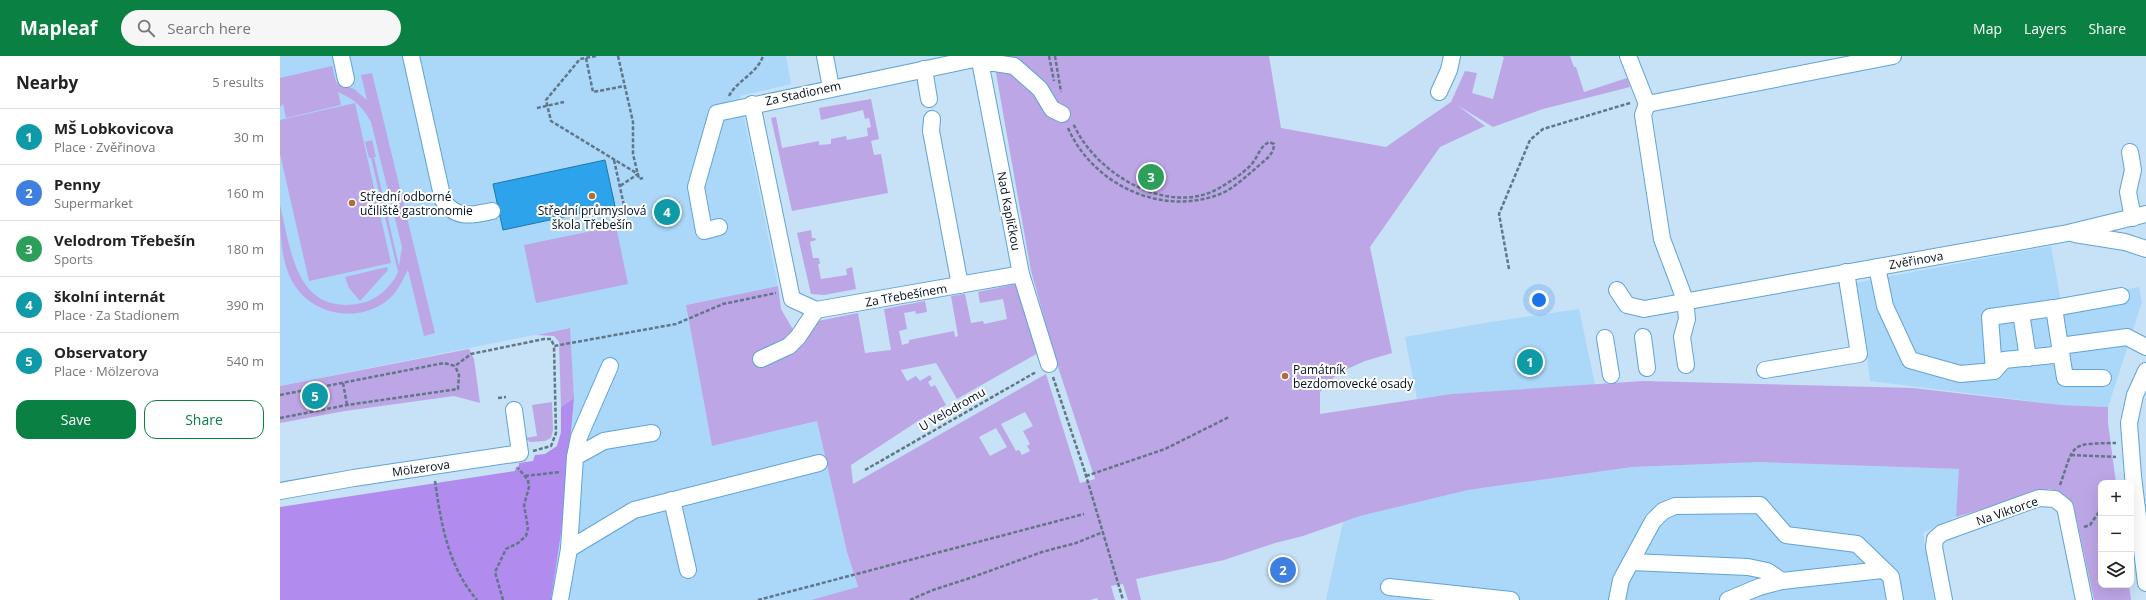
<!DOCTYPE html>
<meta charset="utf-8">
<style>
:root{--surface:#fff;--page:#f6f6f6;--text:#222;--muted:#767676;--line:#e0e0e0;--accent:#0b8043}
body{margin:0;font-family:"Open Sans",sans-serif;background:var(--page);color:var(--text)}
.controls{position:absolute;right:12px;bottom:12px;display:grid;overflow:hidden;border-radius:8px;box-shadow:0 4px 16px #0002}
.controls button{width:36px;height:36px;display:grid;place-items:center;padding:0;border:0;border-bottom:1px solid var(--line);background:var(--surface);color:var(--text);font:20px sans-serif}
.you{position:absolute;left:1259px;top:244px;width:14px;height:14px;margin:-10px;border:3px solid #fff;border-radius:50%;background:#1a73e8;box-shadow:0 0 0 6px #1a73e833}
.badge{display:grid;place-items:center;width:26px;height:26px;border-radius:50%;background:var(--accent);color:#fff;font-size:13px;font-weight:700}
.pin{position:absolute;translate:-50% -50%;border:2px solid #fff;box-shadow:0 1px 4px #0006}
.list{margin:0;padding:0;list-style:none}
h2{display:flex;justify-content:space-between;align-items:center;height:52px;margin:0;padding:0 16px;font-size:17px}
h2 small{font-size:13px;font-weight:400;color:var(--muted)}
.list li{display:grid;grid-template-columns:26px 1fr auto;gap:12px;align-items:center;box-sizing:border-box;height:56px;padding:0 16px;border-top:1px solid var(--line)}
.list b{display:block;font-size:15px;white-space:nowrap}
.list p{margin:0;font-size:13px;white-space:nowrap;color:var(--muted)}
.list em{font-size:13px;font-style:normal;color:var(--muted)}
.actions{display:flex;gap:8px;padding:12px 16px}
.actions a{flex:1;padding:9px 0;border:1px solid var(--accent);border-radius:12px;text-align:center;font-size:14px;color:var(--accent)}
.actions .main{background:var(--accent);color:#fff}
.icon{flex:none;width:22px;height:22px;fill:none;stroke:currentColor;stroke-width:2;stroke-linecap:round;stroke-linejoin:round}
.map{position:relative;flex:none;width:1866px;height:544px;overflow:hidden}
header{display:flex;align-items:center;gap:24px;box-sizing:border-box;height:56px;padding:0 20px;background:var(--accent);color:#fff}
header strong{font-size:19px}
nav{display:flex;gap:22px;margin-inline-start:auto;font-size:14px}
.search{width:280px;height:36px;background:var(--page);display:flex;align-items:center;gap:10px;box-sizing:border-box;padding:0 14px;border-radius:22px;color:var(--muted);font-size:15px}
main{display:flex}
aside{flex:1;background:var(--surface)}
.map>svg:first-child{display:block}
</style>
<header>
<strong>Mapleaf</strong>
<div class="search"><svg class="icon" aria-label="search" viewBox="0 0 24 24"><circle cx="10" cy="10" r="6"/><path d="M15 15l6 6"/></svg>Search here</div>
<nav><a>Map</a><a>Layers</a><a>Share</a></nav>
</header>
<main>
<aside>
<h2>Nearby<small>5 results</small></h2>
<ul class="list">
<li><span class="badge" style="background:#0f9aa8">1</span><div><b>MŠ Lobkovicova</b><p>Place · Zvěřinova</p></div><em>30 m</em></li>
<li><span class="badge" style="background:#3f7fe0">2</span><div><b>Penny</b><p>Supermarket</p></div><em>160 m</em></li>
<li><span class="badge" style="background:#2e9e5b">3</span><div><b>Velodrom Třebešín</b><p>Sports</p></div><em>180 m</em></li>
<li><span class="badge" style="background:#0f9aa8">4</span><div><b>školní internát</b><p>Place · Za Stadionem</p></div><em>390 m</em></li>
<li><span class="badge" style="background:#0f9aa8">5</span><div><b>Observatory</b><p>Place · Mölzerova</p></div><em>540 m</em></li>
</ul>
<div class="actions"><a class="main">Save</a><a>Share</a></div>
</aside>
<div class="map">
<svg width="1866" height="544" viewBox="0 0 1866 544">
<rect width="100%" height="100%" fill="#c7e1f6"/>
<g fill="#abd7f9">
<polygon points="0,0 506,0 511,28 460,40 498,230 406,249 432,390 537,365 567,496 578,532 531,544 271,544 283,464 294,342 289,272 0,330"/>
<polygon points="1771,190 1781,246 1859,231 1862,246 1828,351 1781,349 1590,325 1580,242 1575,227"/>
<polygon points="1299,253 1315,329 1171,338 1137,343 1125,281 1211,266"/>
<polygon points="1479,406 1680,413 1676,461 1643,477 1654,544 1046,544 1063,466 1080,460 1188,434 1352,411"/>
</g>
<g fill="#bda6e6" fill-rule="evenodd">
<path d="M713,0H989L1001,72L1106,91L1171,46L1185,15L1197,17L1192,37L1213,43L1224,1L1221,0H1290L1294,11H1296L1304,36L1347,22L1350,31L1263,53L1213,71L1177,49L1205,70L1160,91L1090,191L1112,297L1085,305L1058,317L1040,336V358L1171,338L1363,325L1633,332L1781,349L1828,351V367L1836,427H1821V529H1849L1851,544H1814L1795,456C1790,442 1785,437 1770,433L1676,461L1679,413L1479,406L1352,411L1188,434L1080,460L1023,480L995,487L944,504L856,523L861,544H848L843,528L831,530L835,544H818L817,542L810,544H531L578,531L567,496L537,365L432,390L406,249L498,230L501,253L515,277L538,265L578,257L585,297L611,294L604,253L645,245L647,256L636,258L635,255L624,257L627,273L619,275L622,289L629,287V284L674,275L675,281L678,280L671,240L685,238L691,267L703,265L704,268L727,263L723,243L700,247L698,236L736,228L758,297L677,343L656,307L621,314L627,325L636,320L640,325L650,319L652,323L648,326L651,331L655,329L666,349L638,365L571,409L573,428L766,318L800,427L815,423L777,308L751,215ZM745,356L753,370L743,375L750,388L747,390L750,395L742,399L739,394L736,395L721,368ZM716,372L727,391L710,400L699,381Z"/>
<path d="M52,10L56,26L74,33L87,44L81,19L92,17L155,277L144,280L128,214C122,224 119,234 110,242C79,270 27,259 10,221C0,199 0,172 0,149C11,194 16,261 82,247C97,244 112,230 118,216L91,102H89L85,86L92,84L96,101H94L119,210L122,191L91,66C83,51 74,43 58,36L61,49L6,62L3,48L0,51V22Z"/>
<polygon points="591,43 599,83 591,85 594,99 601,98 608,137 512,155 491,62 496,61 502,92 539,85 539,89 551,88 551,83 566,80 567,84 588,80 587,72 591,71 589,62 585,63 583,54 541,64 539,52"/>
<polygon points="75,47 111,207 29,225 0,98 0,64"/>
<polygon points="336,170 348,228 256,247 244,189"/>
<polygon points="531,174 532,182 535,182 536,184 530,186 533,202 539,202 540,208 538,208 541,223 567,219 566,213 572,211 576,233 544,239 531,238 517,177"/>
<polygon points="107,211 108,214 80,245 69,232 65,221"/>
<polygon points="290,272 294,342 281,351 279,286 274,280 256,279"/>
<path d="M189,293L194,303L200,347L174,340L65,355L0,367V330ZM41,333L43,344L30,346L28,336Z"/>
<polygon points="272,346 273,374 271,382 265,385 250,386 245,382 257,380 252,349"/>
</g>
<polygon fill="#b28bee" points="294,342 283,464 271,544 0,544 0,451 235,415 236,411 239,410 239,407 253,405 255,399 265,398 277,390 281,376 281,351"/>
<polygon fill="#2ca3ea" stroke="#1f77ac" points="325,104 335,150 223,174 213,128"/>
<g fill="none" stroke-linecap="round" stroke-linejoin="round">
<defs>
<g id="minor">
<polyline points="61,0 66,23"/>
<path d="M131,0L163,144C176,164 192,159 212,155"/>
<polyline points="545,0 551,32"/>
<polyline points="699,0 741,218 769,308"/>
<polyline points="1348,0 1367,48"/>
<polyline points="701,7 715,7 734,10 760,33 772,53 782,58"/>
<polyline points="644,13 649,43"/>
<polyline points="1159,36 1169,14 1172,0"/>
<polyline points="472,48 512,243 536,254 741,218"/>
<polyline points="1367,48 1363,59 1382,183 1405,244 1407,263 1402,281 1406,309"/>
<polyline points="1367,48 1613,0"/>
<polyline points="652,63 651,75 680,229"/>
<polyline points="1850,96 1853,114 1848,136 1853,162"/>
<polyline points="439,171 424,175 416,131 437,57 699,2"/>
<polyline points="1795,178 1845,186 1866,193"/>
<polyline points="1597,211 1605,250 1630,304 1680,318 1714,315 1724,304 1774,299 1787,289 1847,281 1866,291"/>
<polyline points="1337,234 1347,249 1364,253 1788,177 1866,158"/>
<polyline points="1774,252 1841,240"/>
<polyline points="1741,257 1748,302"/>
<polyline points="1363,281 1367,312"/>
<polyline points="1325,282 1331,319"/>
<polyline points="481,303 509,290 518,281 536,254"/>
<polyline points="1485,314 1579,298 1566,216"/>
<polyline points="1714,315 1710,261 1774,252 1785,322 1823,322"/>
<polyline points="1849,367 1855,339 1866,315"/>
<polyline points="295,401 299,381 330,310"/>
<polyline points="1853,420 1866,527"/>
<polyline points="0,435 74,422 240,397 234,354"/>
<polyline points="392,444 408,514"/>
<polyline points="289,493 295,401 324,385 372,377"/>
<polyline points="1351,506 1468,511 1487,515 1502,525"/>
<polyline points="1109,531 1231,544"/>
<polyline points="280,544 289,493 354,454 539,407"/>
<polyline points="1337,544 1341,524 1373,465 1383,455 1395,450 1480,449 1506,479 1577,488 1611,521 1615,544"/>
<polyline points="1448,544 1479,531 1502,525 1602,514"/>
<polyline points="1664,544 1654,491 1655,483 1662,477 1759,442 1775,443 1785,451 1804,544"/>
</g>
</defs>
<use href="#minor" stroke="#5fa4d5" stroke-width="18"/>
<g stroke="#617687" stroke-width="2.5" stroke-dasharray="4 2" stroke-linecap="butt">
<polyline points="316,0 300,3 266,44 271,65 358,118 340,130"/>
<polyline points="338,0 353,66 353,98 359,123 363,122"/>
<polyline points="769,0 774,25"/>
<polyline points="775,0 781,36"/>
<polyline points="306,2 313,36 345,30"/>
<path d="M449,40C457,24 477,18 483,0"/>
<polyline points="257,52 284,46"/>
<path d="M788,72C813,129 882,161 940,138C953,133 964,122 975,113C983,105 994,100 994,88L989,86C979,91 978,102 970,110C962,118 951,125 941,131C889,163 814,117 793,67"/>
<polyline points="334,104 345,154 334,166 336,170"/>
<polyline points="1229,213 1219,158 1250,84 1263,73 1350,47"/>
<polyline points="773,321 804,413 843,544"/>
<polyline points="63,327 67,349"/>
<polyline points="0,339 164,307 175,310 191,298 264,283 271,283 274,290"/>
<polyline points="218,342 226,341"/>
<polyline points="0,362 67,349 178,333 179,319 175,310"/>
<polyline points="253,395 271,390 276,377 274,290 396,268 443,248 496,237"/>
<polyline points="1791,399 1836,401"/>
<polyline points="585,414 756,316"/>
<polyline points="245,420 280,416"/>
<polyline points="806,420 885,393 949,361"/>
<path d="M155,425C161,468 168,510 197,544"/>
<path d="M1780,429C1795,386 1789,388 1836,387"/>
<polyline points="1804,471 1810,469 1821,453"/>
<polyline points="223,544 215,516 226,493 238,487 246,480 248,472 244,449 249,431 248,424 238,412"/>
<polyline points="478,544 804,458"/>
<polyline points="630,544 653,534 690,522 762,496 796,487 823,476"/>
</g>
<use href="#minor" stroke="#fff" stroke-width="16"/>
<defs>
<polyline id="minor-bridge" points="1849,367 1853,420"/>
</defs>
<use href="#minor-bridge" stroke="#5fa4d5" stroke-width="18" stroke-linecap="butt"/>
<use href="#minor-bridge" stroke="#fff" stroke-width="16"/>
</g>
<g fill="#ae6f35" stroke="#fefefe" stroke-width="1.5">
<circle cx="312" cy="140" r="4"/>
<circle cx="72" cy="147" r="4"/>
<circle cx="1005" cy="320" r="4"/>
</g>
<g text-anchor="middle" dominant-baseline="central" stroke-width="4" stroke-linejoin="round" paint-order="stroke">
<g font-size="12" fill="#000f1d" stroke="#fefefe">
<text transform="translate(523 37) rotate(-12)">Za Stadionem</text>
<text transform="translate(729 155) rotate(79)">Nad Kapličkou</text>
<text transform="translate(1636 204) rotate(-10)">Zvěřinova</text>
<text transform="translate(626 239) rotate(-10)">Za Třebešínem</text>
<text transform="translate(672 353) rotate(-30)">U Velodromu</text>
<text transform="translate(141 412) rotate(-8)">Mölzerova</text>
<text transform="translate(1727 455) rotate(-19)">Na Viktorce</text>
</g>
<g font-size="12" fill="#000f1d" stroke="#fefefe" text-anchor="start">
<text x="80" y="140">Střední odborné<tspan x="80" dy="14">učiliště gastronomie</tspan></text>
<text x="312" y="154" text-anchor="middle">Střední průmyslová<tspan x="312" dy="14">škola Třebešín</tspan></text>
<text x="1013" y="313">Památník<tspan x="1013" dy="14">bezdomovecké osady</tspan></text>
</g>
</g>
</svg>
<div class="controls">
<button>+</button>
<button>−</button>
<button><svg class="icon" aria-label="layers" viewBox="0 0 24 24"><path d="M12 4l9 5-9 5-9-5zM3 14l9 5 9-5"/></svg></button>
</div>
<div class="you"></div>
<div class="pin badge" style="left:1250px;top:306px;background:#0f9aa8">1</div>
<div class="pin badge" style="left:1003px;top:514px;background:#3f7fe0">2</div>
<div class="pin badge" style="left:871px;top:121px;background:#2e9e5b">3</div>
<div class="pin badge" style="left:387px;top:156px;background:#0f9aa8">4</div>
<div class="pin badge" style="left:35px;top:340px;background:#0f9aa8">5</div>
</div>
</main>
